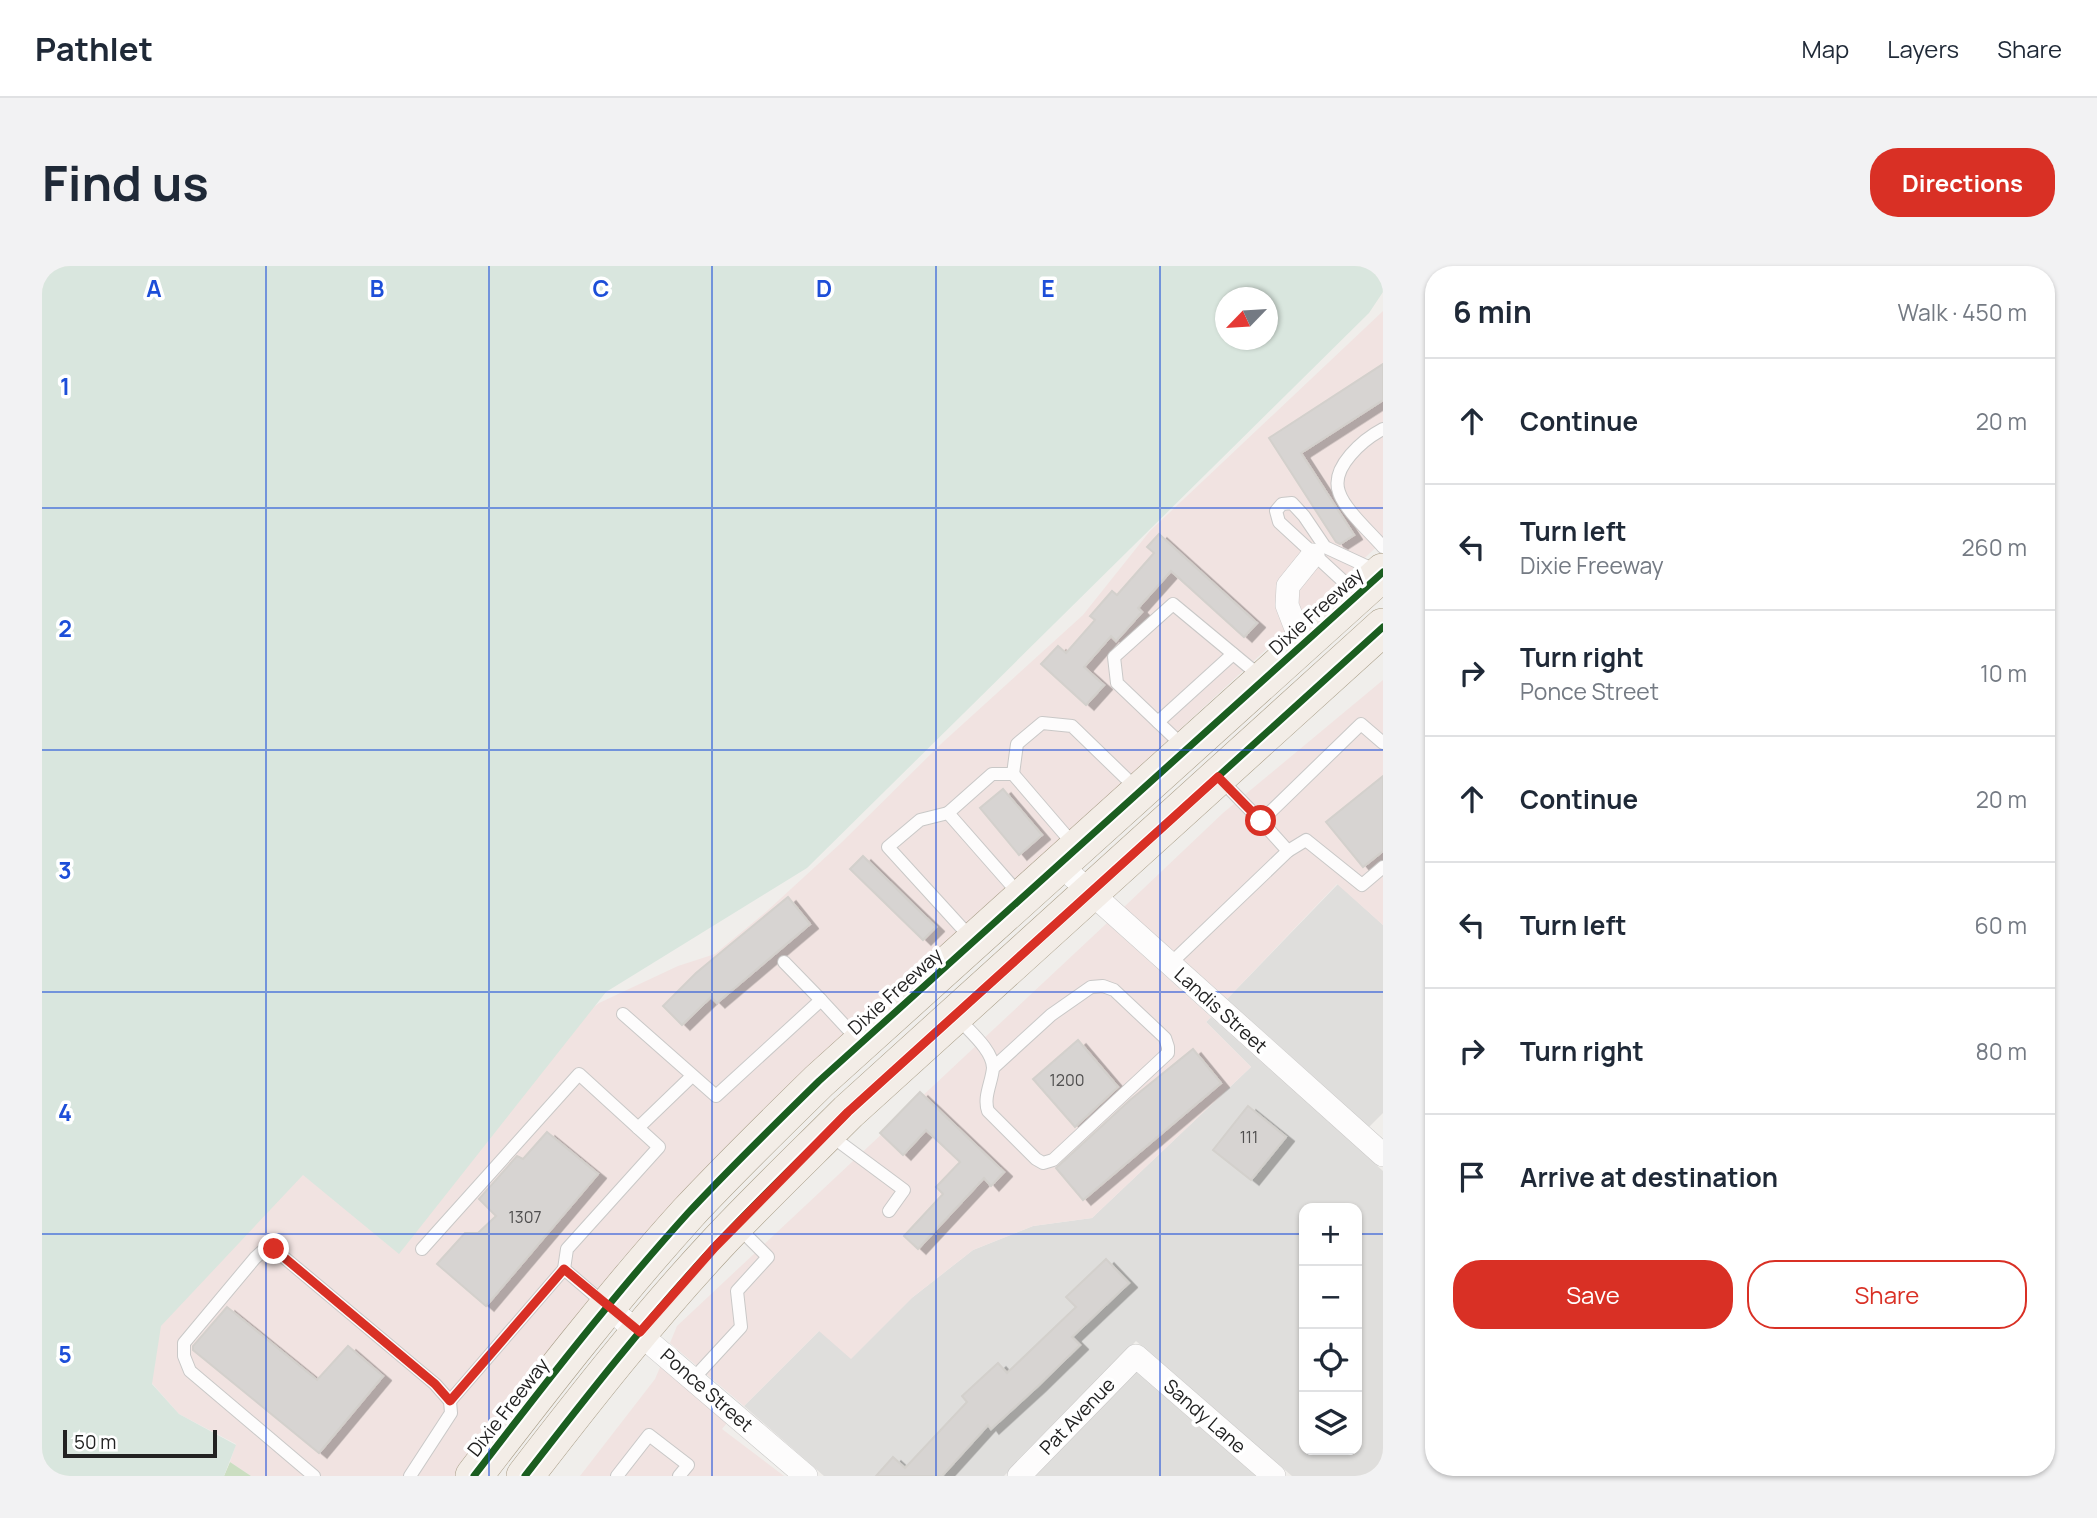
<!DOCTYPE html>
<meta charset="utf-8">
<style>
:root{--surface:#fff;--page:#f2f2f3;--text:#1f2937;--muted:#747a83;--line:#e0e1e3;--accent:#d93025}
body{margin:0;font-family:Manrope,sans-serif;background:var(--page);color:var(--text)}
.controls{position:absolute;right:21px;bottom:21px;display:grid;overflow:hidden;border-radius:14px;box-shadow:0 2px 5px #0004}
.controls button{width:63px;height:63px;display:grid;place-items:center;padding:0;border:0;border-bottom:2px solid var(--line);background:var(--surface);color:var(--text);font:35px sans-serif}
.compass{position:absolute;left:1173px;top:21px;width:63px;height:63px;border-radius:50%;background:var(--surface);box-shadow:0 2px 5px #0004;rotate:245deg}
.scale{position:absolute;left:21px;bottom:18px;width:154px;box-sizing:border-box;padding-left:7px;border:4px solid #222;border-top:0;font-size:19px;line-height:24px;white-space:nowrap;color:#222;-webkit-text-stroke:5px #fff;paint-order:stroke}
.stop{position:absolute;width:21px;height:21px;margin:-16px;border:5px solid #d93025;border-radius:50%;background:#fff}
.stop.end{background:#d93025;border-color:#fff;box-shadow:0 2px 7px #0008}
.list{margin:0;padding:0;list-style:none}
h2{display:flex;justify-content:space-between;align-items:center;height:91px;margin:0;padding:0 28px;font-size:30px}
h2 small{font-size:23px;font-weight:400;color:var(--muted)}
.list li{display:grid;grid-template-columns:46px 1fr auto;gap:21px;align-items:center;box-sizing:border-box;height:126px;padding:0 28px;border-top:2px solid var(--line)}
.list b{display:block;font-size:26px;white-space:nowrap}
.list p{margin:0;font-size:23px;white-space:nowrap;color:var(--muted)}
.list em{font-size:23px;font-style:normal;color:var(--muted)}
.actions{display:flex;gap:14px;padding:21px 28px}
.actions a{flex:1;padding:16px 0;border:2px solid var(--accent);border-radius:28px;text-align:center;font-size:24px;color:var(--accent)}
.actions .main{background:var(--accent);color:#fff}
.icon{flex:none;width:38px;height:38px;fill:none;stroke:currentColor;stroke-width:2;stroke-linecap:round;stroke-linejoin:round}
.map{position:relative;flex:none;width:1341px;height:1210px;overflow:hidden;border-radius:28px}
header{display:flex;align-items:center;gap:42px;box-sizing:border-box;height:98px;padding:0 35px;background:var(--surface);border-bottom:2px solid var(--line)}
header strong{font-size:33px}
nav{display:flex;gap:38px;margin-inline-start:auto;font-size:24px}
.intro{display:flex;align-items:center;justify-content:space-between;box-sizing:border-box;height:168px;padding:0 42px}
h1{margin:0;font-size:49px}
.button{padding:18px 32px;border-radius:28px;background:var(--accent);color:#fff;font-size:24px;font-weight:700}
main{display:flex;gap:42px;padding:0 42px}
aside{flex:1;background:var(--surface);border-radius:28px;box-shadow:0 2px 5px #0004}
.map>svg:first-child{display:block}
</style>
<header>
<strong>Pathlet</strong>
<nav><a>Map</a><a>Layers</a><a>Share</a></nav>
</header>
<div class="intro"><h1>Find us</h1><a class="button">Directions</a></div>
<main>
<div class="map">
<svg width="1341" height="1210" viewBox="0 0 1341 1210">
<defs>
<filter id="shadow"><feDropShadow dx="8" dy="4.5" stdDeviation="0" flood-color="#0004"/></filter>
</defs>
<rect width="100%" height="100%" fill="#f0eeeb"/>
<g fill="#dfdedc" fill-rule="evenodd">
<polygon points="1296,618 1341,659 1341,847 1327,861 1185,733"/>
<path d="M1169,751L1341,905V1210H1250L1094,1075L962,1210H782L702,1140L777,1065L871,1031L931,984L991,960L1050,952L1209,801L1164,756ZM1262,942H1315V1184H1262Z"/>
<polygon points="1094,1105 1214,1210 992,1210"/>
</g>
<g fill="#f1e3e1">
<polygon points="1341,45 1341,275 767,807 577,996 564,1025 418,1210 209,1210 188,1196 194,1178 137,1148 107,1114 118,1046 252,903 490,787 557,737 636,700 673,688 725,645 799,577 900,477 1041,349 1108,265"/>
<polygon points="1341,414 1341,659 1295,618 1185,733 1082,641 1181,547"/>
<polygon points="1065,657 1169,751 1164,756 1209,801 1050,952 991,960 931,984 871,1031 809,1093 777,1065 702,1140 628,1077 635,1060"/>
<polygon points="619,1099 685,1157 680,1163 742,1210 538,1210 613,1113"/>
</g>
<polygon fill="#cbdec1" points="188,1196 209,1210 182,1210"/>
<path fill="#d9e6de" fill-rule="evenodd" d="M0,0H1341V26L1327,47L765,602L564,726L357,988L261,909L119,1060L110,1118L137,1148L194,1179L182,1210H0ZM1184,32H1226V74H1184Z"/>
<g fill="#d7d4d2" stroke="#d3d0cc" stroke-width="2" filter="url(#shadow)">
<polygon points="1341,98 1341,134 1259,187 1312,269 1298,278 1294,276 1227,172"/>
<polygon points="1117,268 1215,357 1202,371 1129,305 1096,342 1100,346 1074,375 1069,370 1042,401 1062,419 1044,439 999,398 1016,380 1024,387 1053,354 1048,350 1070,325 1075,329 1112,287 1105,281"/>
<polygon points="1341,510 1341,585 1321,601 1284,556"/>
<polygon points="961,523 1000,569 977,589 938,542"/>
<polygon points="821,590 894,661 881,674 808,603"/>
<polygon points="746,631 768,658 675,737 669,731 640,759 621,740 654,707"/>
<polygon points="1036,774 1076,821 1033,861 991,813"/>
<polygon points="1151,783 1179,817 1041,934 1014,902 1088,834"/>
<polygon points="878,826 962,906 949,920 942,912 876,983 862,970 901,928 894,921 918,896 884,864 861,889 838,867"/>
<polygon points="1206,840 1244,871 1209,914 1171,884"/>
<polygon points="505,866 556,908 444,1040 395,998 423,967 436,967 454,950 437,933 475,890 481,893"/>
<polygon points="1064,993 1087,1017 1030,1071 1038,1079 996,1120 949,1163 946,1159 900,1210 834,1210 851,1191 863,1202 925,1136 920,1130 956,1097 965,1107 1034,1041 1024,1031"/>
<polygon points="185,1041 275,1114 306,1080 341,1110 277,1187 151,1084 151,1080"/>
</g>
<g fill="none" stroke-linecap="round" stroke-linejoin="round">
<defs>
<g id="service">
<path d="M1341,163C1322,173 1288,201 1297,226C1302,243 1329,267 1341,281"/>
<polyline points="1313,326 1237,256 1234,245 1240,238 1250,237 1262,250 1283,281 1337,306"/>
<polyline points="1116,456 1191,388"/>
<polyline points="1141,480 1075,417 1072,391 1131,338 1219,411"/>
<polyline points="971,508 1032,579"/>
<polyline points="1178,513 1219,555 1319,458 1341,477"/>
<polyline points="906,547 950,508 971,508 975,478 1000,457 1030,460 1095,523"/>
<polyline points="1246,585 1264,574 1320,619 1341,601"/>
<polyline points="929,672 846,581 878,554 906,547 978,629"/>
<polyline points="742,696 779,734"/>
<polyline points="1128,698 1246,585 1219,555"/>
<polyline points="581,748 674,830 779,734 817,775"/>
<path d="M916,752C926,764 951,784 951,802C950,816 941,831 946,845L994,893L1001,897L1011,894L1126,787V781L1123,772L1072,724L1061,720L1049,721L1009,749L951,802"/>
<polyline points="596,862 650,810"/>
<polyline points="788,869 862,924 847,945"/>
<polyline points="380,983 537,808 617,881 525,983 522,1003"/>
<polyline points="652,1112 699,1061 695,1025 726,991 695,960"/>
<polyline points="408,1135 522,1003 564,1039"/>
<polyline points="272,1210 148,1105 142,1090 142,1077 213,992 225,981 232,983 393,1118 408,1135 409,1147 368,1210"/>
<polyline points="575,1210 607,1169 646,1199 637,1210"/>
</g>
<g id="minor">
<polyline points="1260,378 1245,339 1246,320 1271,289"/>
<polyline points="1017,598 1341,889"/>
<polyline points="565,1040 764,1210"/>
<polyline points="977,1210 1094,1090 1232,1210"/>
</g>
<g id="primary">
<path d="M432,1210C501,1120 570,1031 646,947C688,902 733,858 777,815L1341,306"/>
<path d="M483,1210C544,1131 606,1052 674,979C717,933 762,890 806,846L1341,361"/>
</g>
</defs>
<use href="#service" stroke="#c9c8c7" stroke-width="14"/>
<use href="#minor" stroke="#c9c8c7" stroke-width="24"/>
<use href="#primary" stroke="#a79c86" stroke-width="38"/>
<use href="#service" stroke="#fdfcfc" stroke-width="12"/>
<use href="#minor" stroke="#fdfcfc" stroke-width="23"/>
<use href="#primary" stroke="#f3ede7" stroke-width="37"/>
<defs>
<g id="cycleway">
<path d="M432,1210C501,1120 570,1031 646,947C688,902 733,858 777,815L1341,306"/>
<path d="M483,1210C544,1131 606,1052 674,979C717,933 762,890 806,846L1341,361"/>
</g>
</defs>
<use href="#cycleway" stroke="#fff" stroke-width="11"/>
<use href="#cycleway" stroke="#1b5e20" stroke-width="7"/>
</g>
<g fill="none" stroke-linecap="round" stroke-linejoin="round">
<polyline stroke="#d93025" stroke-width="9" points="232,983 393,1118 408,1135 522,1003 598,1066 673,981 806,846 1176,511 1219,555"/>
</g>
<path fill="none" stroke="#1d4ed8" stroke-width="2" stroke-opacity="0.55" d="M224,0V1210M447,0V1210M670,0V1210M894,0V1210M1118,0V1210M0,242H1341M0,484H1341M0,726H1341M0,968H1262M1315,968H1341"/>
<g text-anchor="middle" dominant-baseline="central" stroke-width="7" stroke-linejoin="round" paint-order="stroke">
<g font-size="16" fill="#4f4e4e">
<text x="1025" y="814">1200</text>
<text x="1207" y="871">111</text>
<text x="483" y="951">1307</text>
</g>
<g font-size="19" fill="#222" stroke="#fff">
<text transform="translate(1274 345) rotate(-42)">Dixie Freeway</text>
<text transform="translate(853 725) rotate(-42)">Dixie Freeway</text>
<text transform="translate(1179 744) rotate(42)">Landis Street</text>
<text transform="translate(665 1124) rotate(41)">Ponce Street</text>
<text transform="translate(466 1141) rotate(-52)">Dixie Freeway</text>
<text transform="translate(1035 1150) rotate(-46)">Pat Avenue</text>
<text transform="translate(1163 1150) rotate(41)">Sandy Lane</text>
</g>
</g>
<g font-size="23" text-anchor="middle" font-weight="bold" fill="#1d4ed8" stroke="#fff" stroke-width="7" stroke-linejoin="round" paint-order="stroke">
<text x="112" y="31">A</text>
<text x="335" y="31">B</text>
<text x="559" y="31">C</text>
<text x="782" y="31">D</text>
<text x="1006" y="31">E</text>
<text x="23" y="129">1</text>
<text x="23" y="371">2</text>
<text x="23" y="613">3</text>
<text x="23" y="855">4</text>
<text x="23" y="1097">5</text>
</g>
</svg>
<div class="controls">
<button>+</button>
<button>−</button>
<button><svg class="icon" aria-label="locate" viewBox="0 0 24 24"><circle cx="12" cy="12" r="6"/><path d="M12 2v4M12 18v4M2 12h4M18 12h4"/></svg></button>
<button><svg class="icon" aria-label="layers" viewBox="0 0 24 24"><path d="M12 4l9 5-9 5-9-5zM3 14l9 5 9-5"/></svg></button>
</div>
<svg class="compass" viewBox="-18 -18 36 36"><path d="M0-13l5 13h-10z" fill="#e53935"/><path d="M0 13l5-13h-10z" fill="#747a83"/></svg>
<div class="scale">50 m</div>
<div class="stop" style="left:1219px;top:555px"></div>
<div class="stop end" style="left:232px;top:983px"></div>
</div>
<aside>
<h2>6 min<small>Walk · 450 m</small></h2>
<ul class="list">
<li><svg class="icon" aria-label="ahead" viewBox="0 0 24 24"><path d="M12 20V5M6 11l6-6 6 6"/></svg><div><b>Continue</b></div><em>20 m</em></li>
<li><svg class="icon" aria-label="left" viewBox="0 0 24 24"><path d="M17 20v-9H6M10 6l-5 5 5 5"/></svg><div><b>Turn left</b><p>Dixie Freeway</p></div><em>260 m</em></li>
<li><svg class="icon" aria-label="right" viewBox="0 0 24 24"><path d="M7 20v-9h11M14 6l5 5-5 5"/></svg><div><b>Turn right</b><p>Ponce Street</p></div><em>10 m</em></li>
<li><svg class="icon" aria-label="ahead" viewBox="0 0 24 24"><path d="M12 20V5M6 11l6-6 6 6"/></svg><div><b>Continue</b></div><em>20 m</em></li>
<li><svg class="icon" aria-label="left" viewBox="0 0 24 24"><path d="M17 20v-9H6M10 6l-5 5 5 5"/></svg><div><b>Turn left</b></div><em>60 m</em></li>
<li><svg class="icon" aria-label="right" viewBox="0 0 24 24"><path d="M7 20v-9h11M14 6l5 5-5 5"/></svg><div><b>Turn right</b></div><em>80 m</em></li>
<li><svg class="icon" aria-label="arrive" viewBox="0 0 24 24"><path d="M6 21V4h12l-3 4 3 4H6"/></svg><div><b>Arrive at destination</b></div></li>
</ul>
<div class="actions"><a class="main">Save</a><a>Share</a></div>
</aside>
</main>
